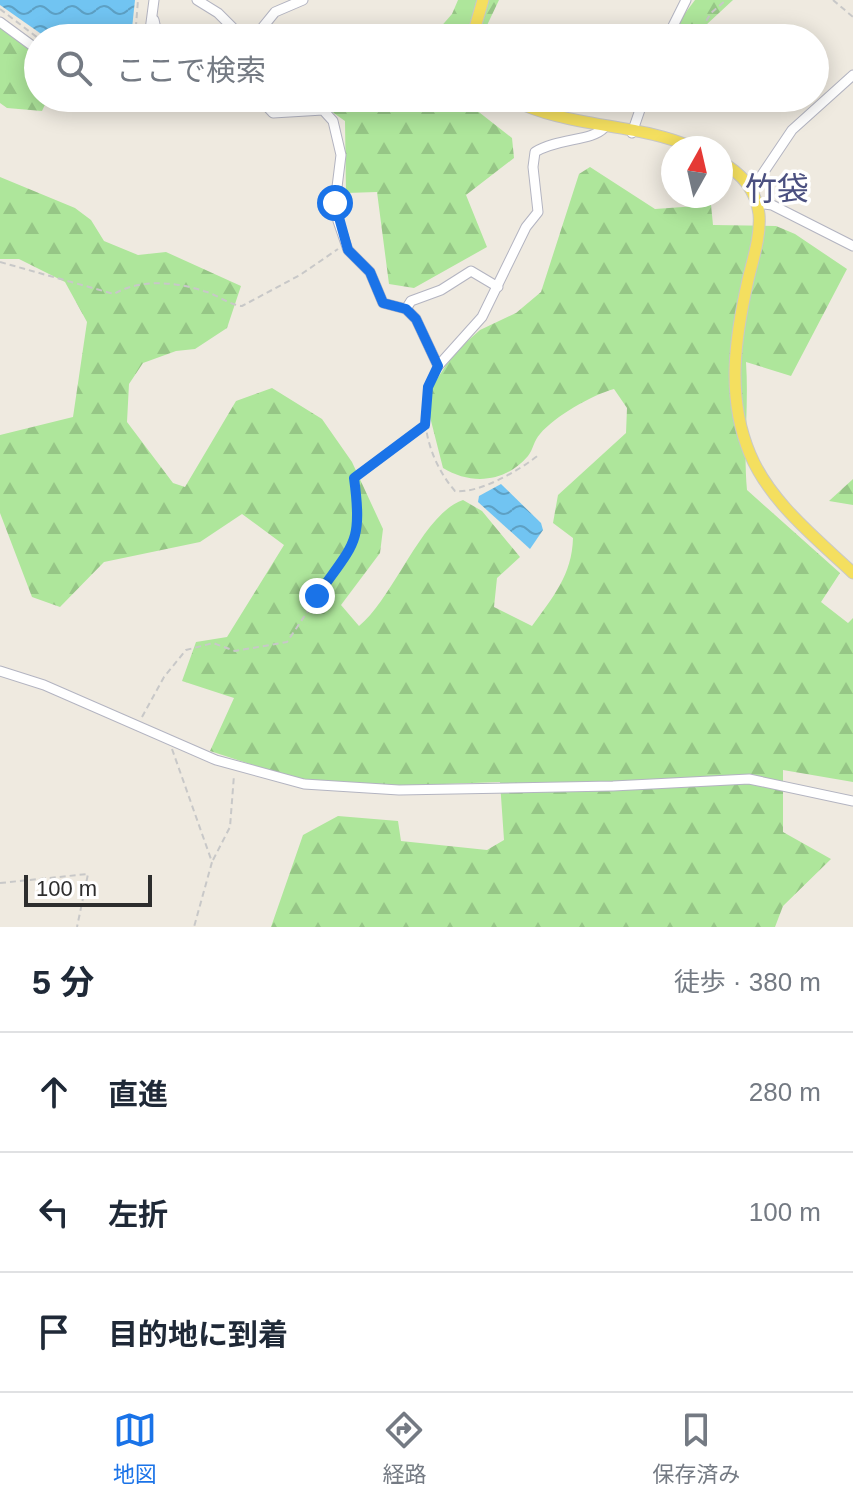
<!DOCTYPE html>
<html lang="ja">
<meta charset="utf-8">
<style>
:root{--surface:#fff;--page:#f2f2f3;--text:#1f2937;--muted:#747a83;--line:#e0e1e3;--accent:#1a73e8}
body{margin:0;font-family:Arial,"Noto Sans JP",sans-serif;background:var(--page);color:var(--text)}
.compass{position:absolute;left:661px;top:136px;width:72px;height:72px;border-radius:50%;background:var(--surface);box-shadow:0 4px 20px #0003;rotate:8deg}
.scale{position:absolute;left:24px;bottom:20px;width:128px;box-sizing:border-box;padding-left:8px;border:4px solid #2d2d2d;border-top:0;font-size:22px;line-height:28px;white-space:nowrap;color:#2d2d2d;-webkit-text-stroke:6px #fff;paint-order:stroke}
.stop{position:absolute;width:24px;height:24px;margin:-18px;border:6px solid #1a73e8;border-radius:50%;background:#fff}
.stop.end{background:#1a73e8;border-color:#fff;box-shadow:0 2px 8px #0008}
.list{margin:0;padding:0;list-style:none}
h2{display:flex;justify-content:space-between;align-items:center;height:104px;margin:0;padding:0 32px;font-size:34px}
h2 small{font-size:26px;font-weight:400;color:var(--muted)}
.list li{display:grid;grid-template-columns:52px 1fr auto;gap:24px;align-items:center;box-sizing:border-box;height:120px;padding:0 32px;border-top:2px solid var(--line)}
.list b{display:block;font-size:30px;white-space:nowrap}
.list em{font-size:26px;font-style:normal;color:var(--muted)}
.icon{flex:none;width:44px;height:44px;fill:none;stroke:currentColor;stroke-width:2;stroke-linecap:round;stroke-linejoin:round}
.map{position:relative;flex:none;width:853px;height:927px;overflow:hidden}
.search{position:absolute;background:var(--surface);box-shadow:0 4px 20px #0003;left:24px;right:24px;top:24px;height:88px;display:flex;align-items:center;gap:20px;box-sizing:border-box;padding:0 28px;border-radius:44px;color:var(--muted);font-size:30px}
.sheet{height:464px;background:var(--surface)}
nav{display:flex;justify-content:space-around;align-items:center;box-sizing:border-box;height:112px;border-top:2px solid var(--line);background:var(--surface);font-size:22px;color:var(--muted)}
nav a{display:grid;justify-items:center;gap:4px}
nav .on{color:var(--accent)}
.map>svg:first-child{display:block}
</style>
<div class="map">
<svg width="853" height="927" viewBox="0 0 853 927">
<defs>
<pattern id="forest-firs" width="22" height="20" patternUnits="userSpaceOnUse" patternTransform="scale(2)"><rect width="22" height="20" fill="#aee69b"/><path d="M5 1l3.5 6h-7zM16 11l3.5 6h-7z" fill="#96c686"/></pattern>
<pattern id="water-waves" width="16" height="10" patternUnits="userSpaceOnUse" patternTransform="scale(2)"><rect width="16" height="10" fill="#71c4f2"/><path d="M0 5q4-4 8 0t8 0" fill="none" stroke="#5da0c4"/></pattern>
</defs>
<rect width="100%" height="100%" fill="#efeae0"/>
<g fill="url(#forest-firs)">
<polygon points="458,0 499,0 481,38 431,38 452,14"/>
<polygon points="695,0 733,0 692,38 642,38 683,16"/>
<polygon points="0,18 38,43 38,98 48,98 42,111 7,108 0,103"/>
<polygon points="320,98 471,98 475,109 512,138 514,158 466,195 487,247 414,288 389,284 377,192 346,193 345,121 318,102"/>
<path d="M590,167L655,209L711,205L713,225L776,226L795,234L847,269L791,376L746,362C749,406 743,447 747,490L840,573L821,602L848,623L853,618V782L783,770V832L831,859L783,906L775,927H271L303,835L338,816L398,821L401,841L487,850L504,840L500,782L389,786L299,780L210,751L234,698L182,681L196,642L227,637L284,545L242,514L200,542L104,562L60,607L32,597L0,513V435L73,417L87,322L65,282L19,259H0V177L75,208L91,220L104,241L138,255L166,252L241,286L227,328L195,349L176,351L143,363L129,384L127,422L173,483L185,487L236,401L272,388L322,419L352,462L383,529L380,553L341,605L359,626C393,599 423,513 463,500L482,511L520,557L497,578L494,607L532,626C553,597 572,575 573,538L553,523L558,495L626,433L627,408L614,389C592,395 555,416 540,434C534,440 533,450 528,456C505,483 471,485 443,468L429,413L431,388L455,352L480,330L516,313L541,292L579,174Z"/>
<polygon points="853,479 853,505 829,501"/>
</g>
<g fill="url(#water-waves)">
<polygon points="0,0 135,0 131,38 47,38 0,5"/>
<polygon points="501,484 541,523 543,530 530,549 478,502 479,496"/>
</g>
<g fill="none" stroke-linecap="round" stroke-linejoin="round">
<defs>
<g id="minor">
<polyline points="197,0 218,13 243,38"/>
<polyline points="154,20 158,38"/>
<polyline points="0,22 38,50"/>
<polyline points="149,38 154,0"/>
<polyline points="254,38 275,12 303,0"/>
<polyline points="667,38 686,0"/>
<path d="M259,98L273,113L323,110L333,121L341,155L335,203L338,221L348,250L370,272L383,303L406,309L416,319L438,366L482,317L526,227L538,212L533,167L535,152C558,138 592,141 604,128"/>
<polyline points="632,133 644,98"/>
<polyline points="751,191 792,130 853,75"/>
<polyline points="757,203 772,205 853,246"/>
<polyline points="406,309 411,301 441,290 471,271 498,287"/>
<polyline points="0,671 44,685 216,760 304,784 399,790 613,786 749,779 853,801"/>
</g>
<g id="major">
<polyline points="472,38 483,0"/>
<path d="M509,98C567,129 637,122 694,148"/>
<path d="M721,162C741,173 756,190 759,214C761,235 753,259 748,280C735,338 726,397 750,454C770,502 816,538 853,573"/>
</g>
</defs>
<use href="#minor" stroke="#b3b4c1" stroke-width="11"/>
<use href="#major" stroke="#c8c8c8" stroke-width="13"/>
<g stroke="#c8c8c8" stroke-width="2" stroke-dasharray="6 4" stroke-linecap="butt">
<polyline points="833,0 853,17"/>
<polyline points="0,9 38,38"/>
<polyline points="135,38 138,0"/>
<polyline points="696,38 711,13 726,0"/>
<path d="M0,262L114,294C141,278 178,282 207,292C219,296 230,305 242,306L300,275L338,249"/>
<path d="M434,374C415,412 428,460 455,491C479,494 520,470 540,454"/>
<polyline points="142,717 164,677 186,650 213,643 235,651 287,642 356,540 360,519 354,478 425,425"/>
<polyline points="172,749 212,862 194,927"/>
<polyline points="213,860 230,827 234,775"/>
<polyline points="0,883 88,874 77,927"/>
</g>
<use href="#minor" stroke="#fff" stroke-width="9"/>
<use href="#major" stroke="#f4df5f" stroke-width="11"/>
</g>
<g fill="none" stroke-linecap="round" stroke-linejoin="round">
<path stroke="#1a73e8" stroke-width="10" d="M317,596C354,543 363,544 354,478L425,425L428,387L438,366L416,319L406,309L383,303L370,272L348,250L335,203"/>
</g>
<g text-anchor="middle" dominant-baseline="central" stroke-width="7" stroke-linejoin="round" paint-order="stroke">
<g font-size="32" fill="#4b5080" stroke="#fff">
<text x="777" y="189">竹袋</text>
</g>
</g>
</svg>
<svg class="compass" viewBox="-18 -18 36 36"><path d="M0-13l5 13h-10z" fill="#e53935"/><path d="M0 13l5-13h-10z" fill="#747a83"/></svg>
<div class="scale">100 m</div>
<div class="stop" style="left:335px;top:203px"></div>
<div class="stop end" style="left:317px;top:596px"></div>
<div class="search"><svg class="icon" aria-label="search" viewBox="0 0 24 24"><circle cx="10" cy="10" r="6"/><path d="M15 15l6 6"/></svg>ここで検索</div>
</div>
<section class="sheet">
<h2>5 分<small>徒歩 · 380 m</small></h2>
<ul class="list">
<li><svg class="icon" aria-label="ahead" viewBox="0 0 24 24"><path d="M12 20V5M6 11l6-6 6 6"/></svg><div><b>直進</b></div><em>280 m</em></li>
<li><svg class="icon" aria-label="left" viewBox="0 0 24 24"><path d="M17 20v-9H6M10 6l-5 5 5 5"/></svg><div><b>左折</b></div><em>100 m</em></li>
<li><svg class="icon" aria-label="arrive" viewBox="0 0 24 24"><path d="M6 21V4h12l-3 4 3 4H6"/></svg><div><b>目的地に到着</b></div></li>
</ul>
</section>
<nav>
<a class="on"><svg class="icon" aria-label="map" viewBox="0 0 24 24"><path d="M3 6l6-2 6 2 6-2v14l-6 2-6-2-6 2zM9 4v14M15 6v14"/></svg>地図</a>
<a><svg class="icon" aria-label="directions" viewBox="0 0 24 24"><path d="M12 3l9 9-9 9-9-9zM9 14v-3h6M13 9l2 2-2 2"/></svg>経路</a>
<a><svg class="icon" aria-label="saved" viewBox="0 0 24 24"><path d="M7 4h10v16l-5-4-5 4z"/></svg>保存済み</a>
</nav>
